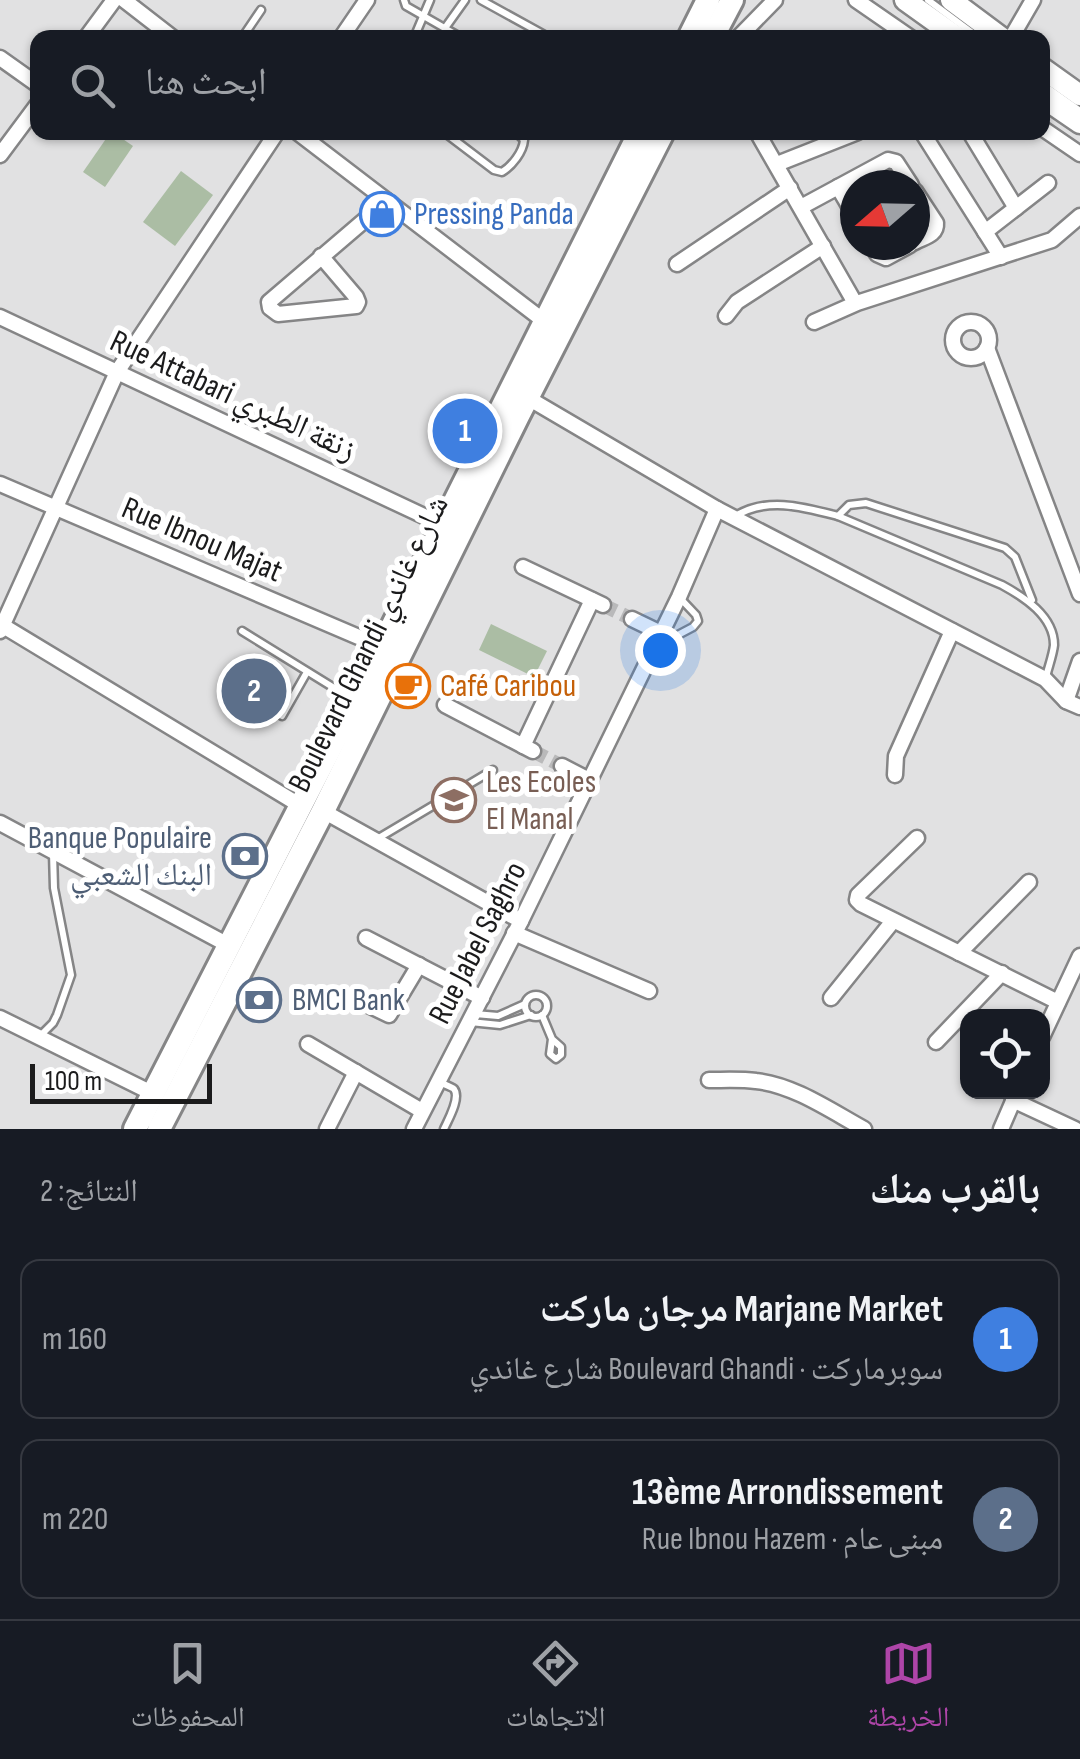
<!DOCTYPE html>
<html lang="ar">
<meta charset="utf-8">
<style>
:root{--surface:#171b24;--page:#242831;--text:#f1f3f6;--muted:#9ea1a6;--line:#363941;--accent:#ae45a8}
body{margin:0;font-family:"Sofia Sans Condensed","Noto Naskh Arabic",sans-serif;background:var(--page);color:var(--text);direction:rtl}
.controls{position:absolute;right:30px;bottom:30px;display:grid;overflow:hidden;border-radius:20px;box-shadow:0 2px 8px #0004}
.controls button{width:90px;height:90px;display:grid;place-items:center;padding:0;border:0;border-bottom:2px solid var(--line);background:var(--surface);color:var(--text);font:50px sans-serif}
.compass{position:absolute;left:840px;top:170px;width:90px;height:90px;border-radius:50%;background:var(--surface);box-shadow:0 2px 8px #0004;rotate:250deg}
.scale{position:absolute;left:30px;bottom:25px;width:182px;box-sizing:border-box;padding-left:10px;border:5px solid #1b1b1c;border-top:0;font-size:28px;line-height:35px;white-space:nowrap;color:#1b1b1c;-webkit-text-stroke:8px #fff;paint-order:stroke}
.you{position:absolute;left:660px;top:650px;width:35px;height:35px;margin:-25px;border:8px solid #fff;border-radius:50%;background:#1a73e8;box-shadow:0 0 0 15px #1a73e833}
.badge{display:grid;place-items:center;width:65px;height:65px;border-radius:50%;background:var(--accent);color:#fff;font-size:32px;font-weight:700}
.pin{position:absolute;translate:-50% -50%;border:5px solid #fff;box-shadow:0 2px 10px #0006}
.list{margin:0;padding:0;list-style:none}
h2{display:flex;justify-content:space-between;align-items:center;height:130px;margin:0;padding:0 40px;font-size:42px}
h2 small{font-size:32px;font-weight:400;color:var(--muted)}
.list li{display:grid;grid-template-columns:65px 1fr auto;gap:30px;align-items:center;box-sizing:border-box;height:160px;margin:0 20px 20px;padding:0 20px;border:2px solid var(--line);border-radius:20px}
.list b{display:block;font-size:38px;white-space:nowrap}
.list p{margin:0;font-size:32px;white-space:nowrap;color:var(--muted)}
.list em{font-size:32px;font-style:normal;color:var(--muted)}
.icon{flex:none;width:55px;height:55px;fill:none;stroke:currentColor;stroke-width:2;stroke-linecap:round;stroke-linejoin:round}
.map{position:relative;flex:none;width:1080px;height:1129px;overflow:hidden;direction:ltr}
.search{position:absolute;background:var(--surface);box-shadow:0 2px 8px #0004;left:30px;right:30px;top:30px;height:110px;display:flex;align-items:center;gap:25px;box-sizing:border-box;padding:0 35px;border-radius:20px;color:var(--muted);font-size:38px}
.sheet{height:490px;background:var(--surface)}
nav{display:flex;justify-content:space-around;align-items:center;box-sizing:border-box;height:140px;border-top:2px solid var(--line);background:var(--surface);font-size:28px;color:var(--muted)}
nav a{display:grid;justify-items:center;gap:5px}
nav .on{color:var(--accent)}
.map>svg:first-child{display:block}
</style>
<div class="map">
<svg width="1080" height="1129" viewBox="0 0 1080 1129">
<rect width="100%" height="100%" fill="#e1e1e2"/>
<g fill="#abbda4">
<polygon points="110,133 114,133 133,146 105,187 83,172"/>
<polygon points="181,171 213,195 175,246 143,222"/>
<polygon points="491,624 547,651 534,677 479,650"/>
</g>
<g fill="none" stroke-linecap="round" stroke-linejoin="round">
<g stroke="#b9b9ba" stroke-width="14" stroke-dasharray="14 7" stroke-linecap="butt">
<polyline points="603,605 632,619"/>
<polyline points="533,751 562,766"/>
</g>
<defs>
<g id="service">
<polyline points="404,0 406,6 462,38"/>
<polyline points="481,0 550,38"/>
<polyline points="928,0 979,38"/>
<polyline points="445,28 465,0"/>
<polyline points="242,38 261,10"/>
<polyline points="414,38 430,0"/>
<polyline points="1042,84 1080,111"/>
<path d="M444,132L494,170L502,172C512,166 523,152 524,140L516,132"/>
<polyline points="838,516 849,505 866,503 1005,548 1015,557 1032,600"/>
<path d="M734,517C766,496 804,507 838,516L1002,585C1024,597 1054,616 1054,645C1053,655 1048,668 1046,677"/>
<polyline points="242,631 352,699"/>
<polyline points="659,645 693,627 698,621 696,615 679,597"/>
<polyline points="282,716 307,672"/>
<polyline points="377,839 493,770"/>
<circle cx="536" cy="1006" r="11"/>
<polyline points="475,1014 498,1016 525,1004"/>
<polyline points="542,1015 552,1039 561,1047 561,1055 556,1059 550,1054 552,1039"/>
<polyline points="470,1022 500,1025 531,1015"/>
<polyline points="41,1035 53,1023 57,1015 71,975 54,888 53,853"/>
<path d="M439,1082C441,1083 452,1087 454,1089C461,1098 448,1120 444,1129"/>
</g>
<g id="minor">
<polyline points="124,0 173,38"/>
<polyline points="856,0 911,38"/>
<polyline points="86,38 114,0"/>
<polyline points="341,38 367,0"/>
<polyline points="738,38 775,0"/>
<polyline points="1011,38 1033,0"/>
<polyline points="0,58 38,85"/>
<polyline points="1042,128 1080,154"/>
<polyline points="297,132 544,321"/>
<polyline points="757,132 855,303"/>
<polyline points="922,132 1001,257"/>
<polyline points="971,134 1016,208"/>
<polyline points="0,155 38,104"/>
<polyline points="777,164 858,132"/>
<polyline points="838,187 855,216"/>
<path d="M915,191L936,223C937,235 924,237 915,242"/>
<polyline points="801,207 888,160 896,162 911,185"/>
<polyline points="985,232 1048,183"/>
<polyline points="872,245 877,254 886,258 910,245"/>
<polyline points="321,256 356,297 358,302 356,306 278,314 270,308 269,302 387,201"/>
<polyline points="677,264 790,188"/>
<polyline points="726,316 737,302 823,246"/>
<polyline points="0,317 443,525"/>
<polyline points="814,322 857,303 1052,240 1080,216"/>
<circle cx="971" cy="340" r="18"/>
<polyline points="987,348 1080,594"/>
<polyline points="528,398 717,509 1045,679 1066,701 1080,707"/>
<polyline points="0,484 382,647"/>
<polyline points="523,567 603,605"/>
<polyline points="632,619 661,633"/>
<polyline points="0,624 301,806"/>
<polyline points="0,631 117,372 277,132"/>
<polyline points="1066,701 1080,661"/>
<polyline points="445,705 533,751"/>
<polyline points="523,746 592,600"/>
<polyline points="562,766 589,780"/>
<polyline points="895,775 896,756 952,631"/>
<polyline points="323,811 521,921"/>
<polyline points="0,823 230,946"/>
<polyline points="917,838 858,895 857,900 861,904 1058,1002"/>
<polyline points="514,933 649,991"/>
<polyline points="366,938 482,998"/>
<polyline points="959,953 1029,882"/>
<polyline points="831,998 893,921"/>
<polyline points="356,999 389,1015 419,965"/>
<polyline points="0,1018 156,1095"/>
<polyline points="1042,1037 1080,956"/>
<polyline points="936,1042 1002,973"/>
<polyline points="308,1044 422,1111"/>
<path d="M709,1080C724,1080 741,1079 756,1081C794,1085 831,1111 864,1129"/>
<polyline points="1013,1100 1075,1129"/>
<polyline points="327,1129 356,1072"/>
<polyline points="414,1129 521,921 679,597 717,509"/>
<polyline points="1001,1129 1017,1092"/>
</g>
<g id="secondary">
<polyline points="905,0 958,38"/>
<polyline points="951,0 1002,38"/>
<polyline points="1042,68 1080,95"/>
<polyline points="1042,97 1080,123"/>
</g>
<g id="primary">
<polyline points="689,38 708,0"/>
<polyline points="712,38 732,0"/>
<polyline points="135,1129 382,647 640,132"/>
<polyline points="159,1129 323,811 518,416 663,132"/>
</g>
</defs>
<use href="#service" stroke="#858586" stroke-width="11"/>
<use href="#minor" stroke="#858586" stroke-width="19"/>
<use href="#secondary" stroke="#858586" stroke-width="25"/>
<use href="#primary" stroke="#858586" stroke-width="28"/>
<use href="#service" stroke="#fff" stroke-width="6"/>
<use href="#minor" stroke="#fff" stroke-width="14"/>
<use href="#secondary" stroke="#fff" stroke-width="20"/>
<use href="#primary" stroke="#fff" stroke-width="22"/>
</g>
<defs>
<symbol id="shop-ring" viewBox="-11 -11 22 22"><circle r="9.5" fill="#fff" stroke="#3f7fe0" stroke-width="1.5"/><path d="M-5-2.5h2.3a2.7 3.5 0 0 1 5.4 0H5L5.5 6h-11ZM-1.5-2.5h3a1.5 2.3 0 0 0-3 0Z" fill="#3f7fe0"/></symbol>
<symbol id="cafe-ring" viewBox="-11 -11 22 22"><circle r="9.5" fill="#fff" stroke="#e8710a" stroke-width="1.5"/><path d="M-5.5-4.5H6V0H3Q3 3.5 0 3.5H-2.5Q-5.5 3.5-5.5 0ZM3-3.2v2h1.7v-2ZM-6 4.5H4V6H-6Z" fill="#e8710a"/></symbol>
<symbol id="school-ring" viewBox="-11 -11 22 22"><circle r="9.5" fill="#fff" stroke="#8d6e63" stroke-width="1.5"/><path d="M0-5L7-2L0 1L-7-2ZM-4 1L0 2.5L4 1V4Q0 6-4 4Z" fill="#8d6e63"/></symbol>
<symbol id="bank-ring" viewBox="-11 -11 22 22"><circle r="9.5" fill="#fff" stroke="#5c6f8a" stroke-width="1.5"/><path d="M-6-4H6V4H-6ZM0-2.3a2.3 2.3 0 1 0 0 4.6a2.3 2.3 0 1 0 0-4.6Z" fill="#5c6f8a"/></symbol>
</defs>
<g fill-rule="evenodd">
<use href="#shop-ring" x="357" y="189" width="50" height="50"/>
<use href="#cafe-ring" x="383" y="661" width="50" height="50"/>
<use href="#school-ring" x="429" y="775" width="50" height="50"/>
<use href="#bank-ring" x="220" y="831" width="50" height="50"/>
<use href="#bank-ring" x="234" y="975" width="50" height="50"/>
</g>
<g text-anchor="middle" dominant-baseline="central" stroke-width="10" stroke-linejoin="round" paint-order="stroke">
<g font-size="32" fill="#366cbe" stroke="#fff" text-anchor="start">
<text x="414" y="214">Pressing Panda</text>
</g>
<g font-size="32" fill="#1b1b1c" stroke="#fff">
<text transform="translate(233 396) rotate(25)">Rue Attabari زنقة الطبري</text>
<text transform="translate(202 540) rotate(23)">Rue Ibnou Majat</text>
<text transform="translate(369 644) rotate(-64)">Boulevard Ghandi شارع غاندي</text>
<text transform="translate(478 943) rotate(-63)">Rue Jabel Saghro</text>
</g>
<g font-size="32" fill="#c56008" stroke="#fff" text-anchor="start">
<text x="440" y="686">Café Caribou</text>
</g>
<g font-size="32" fill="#785e54" stroke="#fff" text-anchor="start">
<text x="486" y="782">Les Ecoles<tspan x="486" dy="37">El Manal</tspan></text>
</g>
<g font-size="32" fill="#4e5e75" stroke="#fff" text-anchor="end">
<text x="212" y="838">Banque Populaire<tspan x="212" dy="37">البنك الشعبي</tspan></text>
<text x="292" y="1000" text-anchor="start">BMCI Bank</text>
</g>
</g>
</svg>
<div class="controls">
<button><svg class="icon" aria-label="locate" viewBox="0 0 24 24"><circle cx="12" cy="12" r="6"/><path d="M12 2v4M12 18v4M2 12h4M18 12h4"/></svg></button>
</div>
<svg class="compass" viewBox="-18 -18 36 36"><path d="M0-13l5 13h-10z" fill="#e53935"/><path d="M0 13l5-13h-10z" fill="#9ea1a6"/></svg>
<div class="scale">100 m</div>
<div class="you"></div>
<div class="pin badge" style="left:465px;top:431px;background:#3f7fe0">1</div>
<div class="pin badge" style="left:254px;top:691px;background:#5c6f8a">2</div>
<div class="search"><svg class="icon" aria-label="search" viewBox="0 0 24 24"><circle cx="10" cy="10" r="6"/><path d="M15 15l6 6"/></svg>ابحث هنا</div>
</div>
<section class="sheet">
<h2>بالقرب منك<small>النتائج: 2</small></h2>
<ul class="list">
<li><span class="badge" style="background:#3f7fe0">1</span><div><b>Marjane Market مرجان ماركت</b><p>سوبرماركت · Boulevard Ghandi شارع غاندي</p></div><em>160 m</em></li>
<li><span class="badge" style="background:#5c6f8a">2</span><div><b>13ème Arrondissement</b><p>مبنى عام · Rue Ibnou Hazem</p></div><em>220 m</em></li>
</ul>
</section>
<nav>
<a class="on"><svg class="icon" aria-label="map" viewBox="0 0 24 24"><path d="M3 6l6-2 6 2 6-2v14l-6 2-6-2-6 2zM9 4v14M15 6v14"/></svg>الخريطة</a>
<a><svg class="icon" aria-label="directions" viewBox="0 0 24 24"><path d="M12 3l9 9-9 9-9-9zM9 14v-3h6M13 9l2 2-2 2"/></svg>الاتجاهات</a>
<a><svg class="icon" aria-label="saved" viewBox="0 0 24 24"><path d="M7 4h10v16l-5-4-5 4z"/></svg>المحفوظات</a>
</nav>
